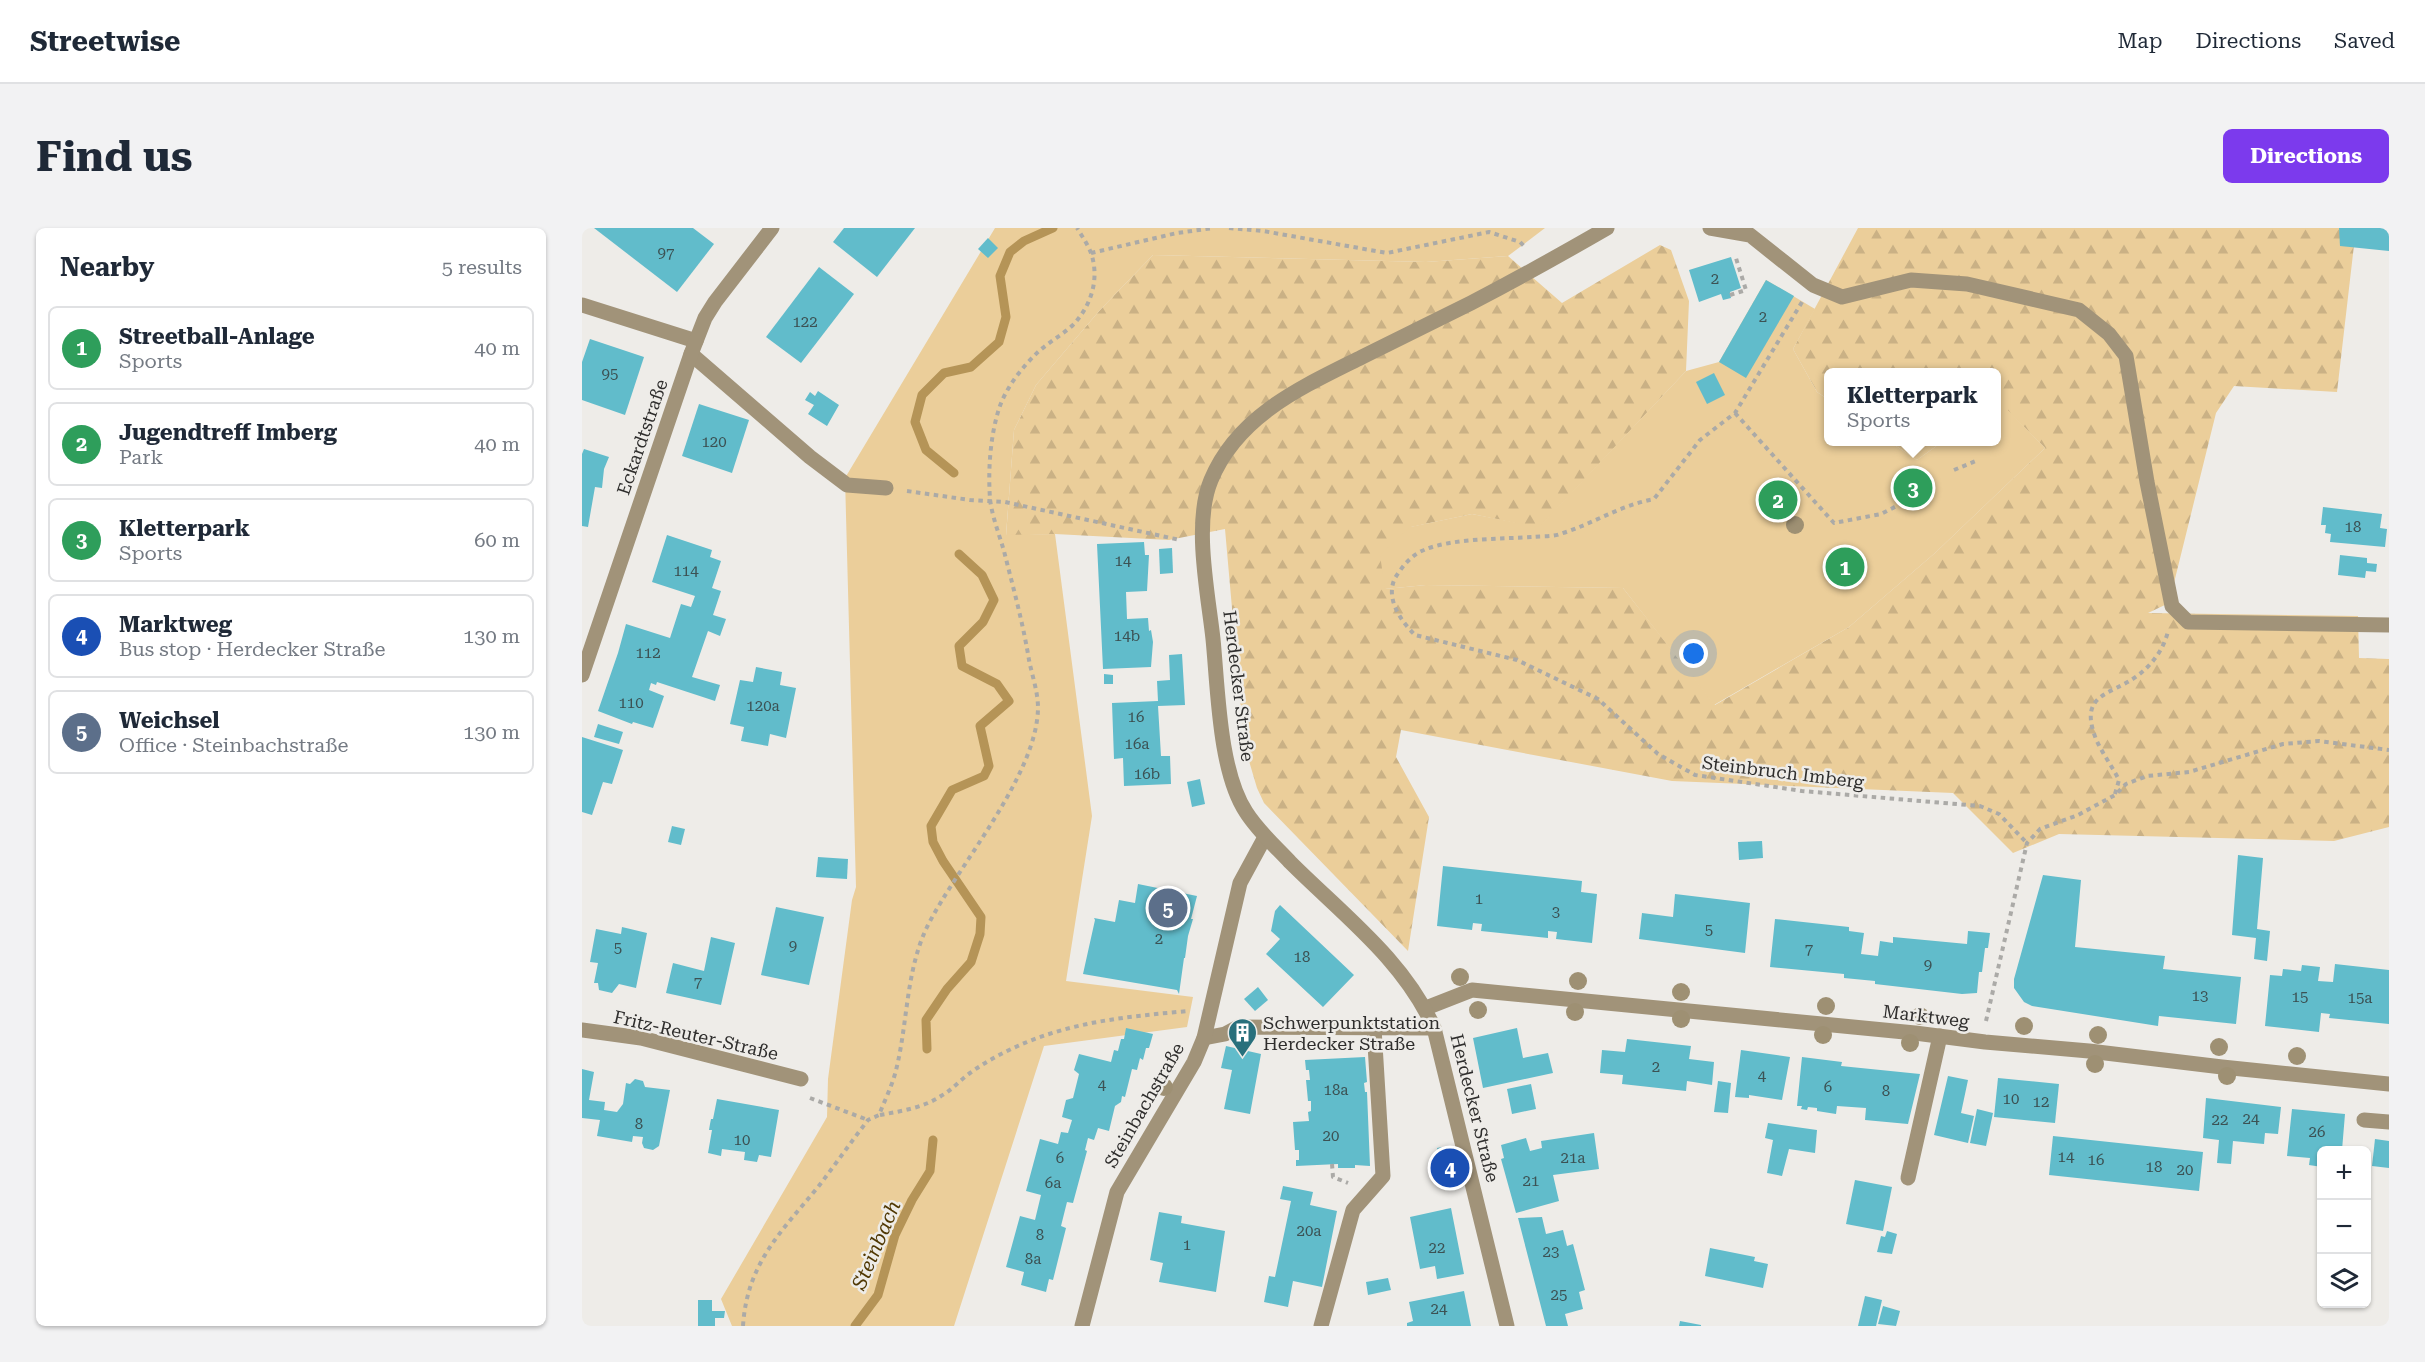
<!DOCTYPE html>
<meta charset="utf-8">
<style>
:root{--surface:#fff;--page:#f2f2f3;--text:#1f2937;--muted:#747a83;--line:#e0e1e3;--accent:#7c3aed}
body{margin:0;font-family:"Roboto Serif",serif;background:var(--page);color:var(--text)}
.controls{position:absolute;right:18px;bottom:18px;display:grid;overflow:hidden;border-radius:9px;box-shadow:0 2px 4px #0004}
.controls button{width:54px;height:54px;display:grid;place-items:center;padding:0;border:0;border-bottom:2px solid var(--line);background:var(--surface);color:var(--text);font:30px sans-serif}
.you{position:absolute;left:1112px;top:426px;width:21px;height:21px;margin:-15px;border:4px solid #fff;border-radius:50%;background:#1a73e8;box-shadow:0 0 0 9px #1a73e833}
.badge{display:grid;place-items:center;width:39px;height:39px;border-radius:50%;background:var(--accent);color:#fff;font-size:20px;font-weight:700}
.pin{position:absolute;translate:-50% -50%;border:3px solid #fff;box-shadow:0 2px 6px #0006}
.popup{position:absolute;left:1242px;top:140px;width:177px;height:78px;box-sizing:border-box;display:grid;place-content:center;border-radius:9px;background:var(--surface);filter:drop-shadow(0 2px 4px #0005);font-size:20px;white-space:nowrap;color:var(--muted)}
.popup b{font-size:22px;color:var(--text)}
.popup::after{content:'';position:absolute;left:50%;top:100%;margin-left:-12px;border:12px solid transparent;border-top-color:var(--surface)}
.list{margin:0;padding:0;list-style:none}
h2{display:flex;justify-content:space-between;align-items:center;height:78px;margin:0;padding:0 24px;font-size:26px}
h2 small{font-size:20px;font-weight:400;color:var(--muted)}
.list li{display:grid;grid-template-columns:39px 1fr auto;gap:18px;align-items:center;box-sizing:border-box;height:84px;margin:0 12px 12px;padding:0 12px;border:2px solid var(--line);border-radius:9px}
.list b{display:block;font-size:22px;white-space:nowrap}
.list p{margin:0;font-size:20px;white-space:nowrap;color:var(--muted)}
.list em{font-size:20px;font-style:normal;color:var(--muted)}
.icon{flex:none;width:33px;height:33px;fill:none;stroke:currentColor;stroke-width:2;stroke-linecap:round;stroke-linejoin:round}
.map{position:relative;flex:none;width:1807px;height:1098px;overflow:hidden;border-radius:9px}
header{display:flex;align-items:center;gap:36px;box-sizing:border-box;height:84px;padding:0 30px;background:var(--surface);border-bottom:2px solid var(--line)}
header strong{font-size:28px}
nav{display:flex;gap:33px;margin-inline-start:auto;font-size:21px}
.intro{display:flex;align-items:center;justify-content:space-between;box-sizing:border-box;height:144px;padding:0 36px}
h1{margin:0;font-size:42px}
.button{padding:15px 27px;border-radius:9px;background:var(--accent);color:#fff;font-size:21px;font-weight:700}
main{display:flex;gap:36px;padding:0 36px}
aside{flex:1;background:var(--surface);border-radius:9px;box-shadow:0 2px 4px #0004}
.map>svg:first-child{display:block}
</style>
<header>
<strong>Streetwise</strong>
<nav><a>Map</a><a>Directions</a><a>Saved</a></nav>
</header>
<div class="intro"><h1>Find us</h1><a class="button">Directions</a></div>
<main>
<aside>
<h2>Nearby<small>5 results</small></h2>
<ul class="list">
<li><span class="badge" style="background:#2e9e5b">1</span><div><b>Streetball-Anlage</b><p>Sports</p></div><em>40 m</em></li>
<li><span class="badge" style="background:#2e9e5b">2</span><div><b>Jugendtreff Imberg</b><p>Park</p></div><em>40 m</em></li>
<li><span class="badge" style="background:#2e9e5b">3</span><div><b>Kletterpark</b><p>Sports</p></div><em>60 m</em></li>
<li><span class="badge" style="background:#1a4fb4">4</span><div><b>Marktweg</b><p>Bus stop · Herdecker Straße</p></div><em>130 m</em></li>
<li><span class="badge" style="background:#5c6f8a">5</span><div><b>Weichsel</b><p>Office · Steinbachstraße</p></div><em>130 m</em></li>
</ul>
</aside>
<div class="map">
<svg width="1807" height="1098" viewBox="0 0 1807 1098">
<defs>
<pattern id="forest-firs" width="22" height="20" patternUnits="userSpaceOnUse" patternTransform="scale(1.5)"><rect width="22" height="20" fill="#ebce9a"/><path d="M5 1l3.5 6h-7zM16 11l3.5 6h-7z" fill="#cab185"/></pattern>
</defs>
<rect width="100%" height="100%" fill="#eeece8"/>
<g fill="url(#forest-firs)">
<polygon points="1276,0 1774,0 1755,164 1652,158 1634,185 1587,375 1566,385 1776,388 1777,430 1807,431 1807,599 1752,613 1477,606 1431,625 1371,565 1090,553 819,502 814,529 847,589 826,723 682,575 675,560 662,516 643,301 587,312 473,306 424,308 432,202 454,157 518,82 571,27 844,34 926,28 980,75 1078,17 1089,22 1107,73 1104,143 957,300 890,286 829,299 803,361 844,357 1041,360 1133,477 1267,399 1353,325 1463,220 1415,172 1415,144 1247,144 1247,172 1235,164 1211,121"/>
<polygon points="1308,214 1360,214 1335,232"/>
</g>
<g fill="#ebce9a">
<polygon points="413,0 963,0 926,28 844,34 571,27 518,82 454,157 432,202 424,307 473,306 510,588 484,753 611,769 605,799 462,818 372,1098 150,1098 139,1071 245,889 246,851 270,672 274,659 263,250"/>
<polygon points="1184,52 1233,81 1211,121 1235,164 1247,172 1247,214 1308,214 1335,232 1360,214 1415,214 1416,172 1463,220 1353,325 1267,399 1132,477 1041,360 844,357 803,361 798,327 828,299 890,286 957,299 1104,143 1137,134"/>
</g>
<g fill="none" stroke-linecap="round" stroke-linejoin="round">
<g stroke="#b59457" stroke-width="9">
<polyline points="372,245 344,222 333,194 340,167 362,145 389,139 417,114 424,89 418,48 428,24 442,13 471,0"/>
<polyline points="345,821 344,792 365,761 389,734 398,706 399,689 361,633 351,614 349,598 370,562 402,548 407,538 398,498 427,473 415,456 380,438 377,418 401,394 412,372 400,347 377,326"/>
<polyline points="273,1098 296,1067 313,1007 330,972 348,943 351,912"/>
</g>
</g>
<g fill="#61bccb">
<polygon points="12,0 111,0 132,16 95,64"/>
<polygon points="262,0 333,0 295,49 251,14"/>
<polygon points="1757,0 1807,0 1807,23 1758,18"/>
<polygon points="406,10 416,20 406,30 396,21"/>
<polygon points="1149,29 1159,60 1148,64 1149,70 1141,72 1139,66 1117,74 1107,42"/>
<polygon points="237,39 272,66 219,135 184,109"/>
<polygon points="1184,52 1212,68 1164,150 1137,134"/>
<polygon points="8,111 62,129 43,187 0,172 0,134"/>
<polygon points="1132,145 1143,167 1125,176 1114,154"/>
<polygon points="236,163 257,177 245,198 226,186 232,177 223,172 228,164 233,168"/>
<polygon points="117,176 167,192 150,245 100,228"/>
<polygon points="2,221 27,229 22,241 20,260 13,259 6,299 0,298 0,226"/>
<polygon points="1741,279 1800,286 1798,300 1805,301 1803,319 1748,314 1749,306 1743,305 1744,297 1739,297"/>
<polygon points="85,307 130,322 128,329 139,333 130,360 139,363 131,387 144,391 138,408 126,403 110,449 138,457 133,473 75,454 74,457 69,455 67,462 82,468 71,500 51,494 50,496 16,483 36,425 44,396 88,410 99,376 109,379 113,368 70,354"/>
<polygon points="562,314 563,327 567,327 565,363 544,364 545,391 566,390 567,403 569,402 571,414 569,439 521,441 515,316"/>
<polygon points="590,320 591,345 578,346 577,321"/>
<polygon points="1758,327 1785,330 1785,335 1795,336 1794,344 1784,343 1783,350 1756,347"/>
<polygon points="600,426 603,477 576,478 579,528 588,528 589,556 542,558 541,530 532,531 530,475 576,473 575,453 588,452 587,427"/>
<polygon points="174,439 200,444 198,457 214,460 204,510 188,506 186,518 159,513 162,499 148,496 158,452 171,454"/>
<polygon points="522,446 531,447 531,456 522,456"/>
<polygon points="16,496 41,504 37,516 12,509"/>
<polygon points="0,509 41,522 30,556 21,554 10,587 0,584"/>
<polygon points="618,551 623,576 610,579 605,554"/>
<polygon points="90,598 103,601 99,617 86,614"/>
<polygon points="1180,613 1181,630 1157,632 1156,614"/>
<polygon points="1656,627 1681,630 1675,701 1688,703 1685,733 1672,731 1674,710 1650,707"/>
<polygon points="236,629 266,631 265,651 234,649"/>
<polygon points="861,638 1000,653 999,664 1015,666 1010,715 974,711 975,704 966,703 966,710 899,703 900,696 891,695 890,702 855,698"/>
<polygon points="1461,647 1499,652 1493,719 1583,728 1581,741 1659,749 1654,796 1577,788 1576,798 1450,778 1442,774 1432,760 1432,751"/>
<polygon points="556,656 615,668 609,691 611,691 606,708 603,730 602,730 597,766 595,762 501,746 513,692 512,690 533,694 537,672 553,675"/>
<polygon points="1093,666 1168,675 1163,725 1057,711 1060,685 1091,689"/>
<polygon points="698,677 772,747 741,779 684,726 698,711 689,703 693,683"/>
<polygon points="194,679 242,689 227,757 179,747"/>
<polygon points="1193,691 1267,699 1267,703 1282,705 1279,726 1296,728 1298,713 1311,715 1311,709 1385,716 1386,703 1408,705 1406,720 1403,720 1400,744 1397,744 1395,765 1380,766 1293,756 1293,753 1262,750 1262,746 1188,739"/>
<polygon points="40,699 65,705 54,760 37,756 30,765 17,762 16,755 12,755 16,735 8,734 14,701 39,706"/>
<polygon points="129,709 153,715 139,777 84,765 91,735 122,743"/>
<polygon points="1753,736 1807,742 1807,796 1747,790 1748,786 1739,785 1737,804 1683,798 1688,747 1700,748 1701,741 1719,743 1720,737 1738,739 1736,753 1751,754"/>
<polygon points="676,759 686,772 673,783 662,771"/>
<polygon points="544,800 571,806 567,820 564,820 561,832 558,830 555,842 550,841 543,869 540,868 539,874 533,878 527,903 516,900 512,912 506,910 503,922 505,923 491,975 485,974 479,998 484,1000 471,1052 467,1051 464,1064 439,1057 442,1044 424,1039 438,988 453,992 459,967 444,963 458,911 476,916 479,904 486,905 490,892 480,889 484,872 491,870 497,846 492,842 497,826 529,834 532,822 536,823 539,811 542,811"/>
<polygon points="935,800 941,830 966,825 971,845 901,860 891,810"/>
<polygon points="1045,811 1109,818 1107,831 1132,834 1130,857 1105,853 1104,863 1040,856 1041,847 1018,845 1020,822 1043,824"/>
<polygon points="644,818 679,826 668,886 642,881 650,842 639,840"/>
<polygon points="1159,822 1208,829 1200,872 1167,867 1167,870 1153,869"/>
<polygon points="783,829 785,854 782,855 783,864 785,864 788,938 773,937 773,940 756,940 756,936 714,938 714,932 717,932 717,922 713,922 711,894 727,893 726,884 729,883 729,873 726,873 724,852 728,852 727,842 724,842 723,832"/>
<polygon points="1220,829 1260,834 1259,838 1338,846 1326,896 1283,892 1284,880 1255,878 1254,886 1235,883 1235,880 1226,879 1225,882 1219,881 1220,878 1215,878"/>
<polygon points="0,841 12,844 7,872 23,874 22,882 35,884 41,876 44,855 48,856 53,851 61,853 63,859 88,862 77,918 71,922 62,920 60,915 61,909 51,908 50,914 15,908 18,892 0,890"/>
<polygon points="1366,848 1386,852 1379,885 1392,888 1386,915 1352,907"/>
<polygon points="1416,850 1477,856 1473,895 1412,889"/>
<polygon points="1136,853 1149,855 1146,885 1132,884"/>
<polygon points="949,856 954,881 930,886 925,861"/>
<polygon points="1624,870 1699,879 1696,906 1683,905 1682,916 1651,913 1649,936 1635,935 1637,912 1621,910"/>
<polygon points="135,871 197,882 189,929 177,927 175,934 162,932 163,924 140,921 139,928 126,925 130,902 127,902 128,896 129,891 131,891"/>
<polygon points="1395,881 1411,885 1404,918 1388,915"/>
<polygon points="1710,881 1763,886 1760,922 1740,922 1740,939 1727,937 1728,930 1705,928"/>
<polygon points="1186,895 1235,902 1233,925 1207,921 1200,948 1185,945 1191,912 1183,910"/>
<polygon points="1012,905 1017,941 971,947 977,973 934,985 919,931 922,930 919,917 944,910 948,923 960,920 959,913"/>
<polygon points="1471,908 1621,924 1617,963 1467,947"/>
<polygon points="1793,911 1807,913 1807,940 1790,938"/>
<polygon points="860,919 865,938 860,939 855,920"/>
<polygon points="1273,952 1310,959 1301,1003 1264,996"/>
<polygon points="701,958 731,964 728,977 755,983 740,1059 711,1053 706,1079 682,1074 687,1048 693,1049 709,973 698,971"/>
<polygon points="869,980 882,1046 855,1051 853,1038 838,1041 828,989"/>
<polygon points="577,984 600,988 599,995 643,1003 634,1064 577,1054 581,1035 568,1032"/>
<polygon points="960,989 964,1006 981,1002 985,1018 991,1016 1003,1062 997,1064 1001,1081 983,1086 986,1098 964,1098 936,990"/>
<polygon points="1305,1003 1315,1006 1310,1026 1295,1024 1299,1008 1303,1009"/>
<polygon points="1128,1020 1173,1029 1172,1033 1186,1036 1181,1060 1123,1048"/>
<polygon points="806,1050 809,1062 786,1067 784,1054"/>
<polygon points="882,1063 889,1098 825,1098 825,1095 831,1093 827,1074"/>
<polygon points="1283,1068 1300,1072 1294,1098 1276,1098"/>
<polygon points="116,1072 130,1072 130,1083 143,1083 142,1090 133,1090 133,1098 116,1098"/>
<polygon points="1301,1078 1318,1083 1314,1098 1296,1096"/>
<polygon points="1098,1093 1119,1097 1119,1098 1097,1098"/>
</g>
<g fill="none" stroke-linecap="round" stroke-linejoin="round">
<g stroke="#abaaa7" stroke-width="4" stroke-dasharray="4.5 4.5" stroke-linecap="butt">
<polyline points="647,0 681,3 805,25 907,4 938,14 944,20"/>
<polyline points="509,25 595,5 631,0"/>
<polyline points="1148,67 1164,62 1153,27"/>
<path d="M1220,74L1153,185L1118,212L1072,271C1036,278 1011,296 978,306C970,309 959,308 951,309C920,311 870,310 842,322C829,327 820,339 813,350C803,371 819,393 833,407L935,432L1016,471L1076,526L1113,547L1220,563L1398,578L1417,586L1445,615"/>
<polyline points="1153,185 1252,295 1299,286 1344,263"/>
<polyline points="1372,242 1396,232"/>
<polyline points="325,263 388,272 423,274 598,312"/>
<path d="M1533,566L1537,552C1530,538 1520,525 1514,511C1496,465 1528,468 1555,448C1570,437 1582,421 1586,403"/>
<polyline points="1404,793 1445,615 1458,601 1496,587 1533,567 1544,556 1565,548 1607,544 1701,516 1737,513 1807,522"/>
<polyline points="228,870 286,892"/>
<path d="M298,887C319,883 341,880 359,868C370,862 378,852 388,845C399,837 411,830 423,824C483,794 541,789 606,783"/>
<polyline points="750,936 751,949 766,955"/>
<path d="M161,1098C165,1036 198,1005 236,959C253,937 269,914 286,892L297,887C302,874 309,860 313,846C326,798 323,745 345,699C376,637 455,548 456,480C456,464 450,447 447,432C441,395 431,359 422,323C417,306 410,288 408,271C406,243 408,211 416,184C422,162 440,139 456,124C467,114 480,107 491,97C509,78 518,51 509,25C506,17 500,8 495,0"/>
</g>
<g stroke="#a19379" stroke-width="15">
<polyline points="1128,0 1168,7 1231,57 1260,69 1329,52 1385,56 1497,82 1527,106 1544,128 1565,254 1590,378 1606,394 1807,397"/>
<polyline points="109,126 228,229 265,257 304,260"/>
<polyline points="622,810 643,806 656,799 852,800"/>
<polyline points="1782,892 1807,894"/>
<polyline points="1326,950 1358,808"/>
<polyline points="739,1098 771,982 801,948 792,800"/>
</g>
<g stroke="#a19379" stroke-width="15">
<polyline points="0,77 114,113"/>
<polyline points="0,447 109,126 123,90 133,74 190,0"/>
<polyline points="844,780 890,762 1333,805 1403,814 1507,823 1640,839 1807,856"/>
<polyline points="0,802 59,810 219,851"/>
<polyline points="500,1098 535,964 612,834 622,810 658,655 683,609"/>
<path d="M925,1098L852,800C822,732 760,686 708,634C693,618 676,603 664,584C637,543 636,461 631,411C626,365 611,295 629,252C656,187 720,159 780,129C816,111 852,93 889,75C935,51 980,26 1025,0"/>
</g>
</g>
<g fill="#9e9073">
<circle cx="1213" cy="297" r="9"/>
<circle cx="878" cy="749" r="9"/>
<circle cx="996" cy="753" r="9"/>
<circle cx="1099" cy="764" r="9"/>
<circle cx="1244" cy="778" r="9"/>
<circle cx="896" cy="782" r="9"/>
<circle cx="993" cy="784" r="9"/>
<circle cx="1338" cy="788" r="9"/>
<circle cx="1099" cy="791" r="9"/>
<circle cx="1442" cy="798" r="9"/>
<circle cx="1241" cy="807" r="9"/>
<circle cx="1516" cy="807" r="9"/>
<circle cx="1328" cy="815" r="9"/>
<circle cx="1637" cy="819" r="9"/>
<circle cx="1715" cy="828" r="9"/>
<circle cx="1513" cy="836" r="9"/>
<circle cx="1645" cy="848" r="9"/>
<circle cx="582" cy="859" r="9"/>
</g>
<defs>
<symbol id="building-pin" viewBox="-11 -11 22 30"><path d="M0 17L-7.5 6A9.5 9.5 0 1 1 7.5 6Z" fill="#28707c" stroke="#eeece8"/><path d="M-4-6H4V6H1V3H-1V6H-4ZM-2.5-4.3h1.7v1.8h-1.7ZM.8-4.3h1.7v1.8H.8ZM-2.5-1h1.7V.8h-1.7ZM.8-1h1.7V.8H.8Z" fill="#fff"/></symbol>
</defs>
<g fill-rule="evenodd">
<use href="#building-pin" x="644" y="788" width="33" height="45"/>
</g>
<g text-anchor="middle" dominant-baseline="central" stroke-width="5" stroke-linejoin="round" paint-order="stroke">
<g font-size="15" fill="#3c5254">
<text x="84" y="25">97</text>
<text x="1133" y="51">2</text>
<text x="1181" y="89">2</text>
<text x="223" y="94">122</text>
<text x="28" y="146">95</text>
<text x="132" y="214">120</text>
<text x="1771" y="299">18</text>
<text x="541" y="333">14</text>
<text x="104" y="343">114</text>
<text x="545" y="408">14b</text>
<text x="66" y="425">112</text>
<text x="49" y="475">110</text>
<text x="181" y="478">120a</text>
<text x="554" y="489">16</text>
<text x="555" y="516">16a</text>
<text x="565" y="546">16b</text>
<text x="897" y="671">1</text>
<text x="974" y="684">3</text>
<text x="1127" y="702">5</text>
<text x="577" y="711">2</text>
<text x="211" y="718">9</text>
<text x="36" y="720">5</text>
<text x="1227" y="721">7</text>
<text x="720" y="729">18</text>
<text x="1346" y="737">9</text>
<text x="116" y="754">7</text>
<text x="1618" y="768">13</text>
<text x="1718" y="769">15</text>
<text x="1778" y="770">15a</text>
<text x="1074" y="839">2</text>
<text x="1180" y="848">4</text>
<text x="520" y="857">4</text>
<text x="1246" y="859">6</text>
<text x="754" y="862">18a</text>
<text x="1304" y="863">8</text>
<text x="1429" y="871">10</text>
<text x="1459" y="874">12</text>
<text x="1669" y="891">24</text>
<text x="1638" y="892">22</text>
<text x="57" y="896">8</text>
<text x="1735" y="904">26</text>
<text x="749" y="908">20</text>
<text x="160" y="912">10</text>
<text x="1484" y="929">14</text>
<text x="478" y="930">6</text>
<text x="991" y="930">21a</text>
<text x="1514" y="932">16</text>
<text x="1572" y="939">18</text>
<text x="1603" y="942">20</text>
<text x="949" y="953">21</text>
<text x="471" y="955">6a</text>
<text x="727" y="1003">20a</text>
<text x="458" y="1007">8</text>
<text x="605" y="1017">1</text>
<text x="855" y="1020">22</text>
<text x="969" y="1024">23</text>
<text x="451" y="1031">8a</text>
<text x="977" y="1067">25</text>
<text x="857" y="1081">24</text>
</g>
<g font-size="18" fill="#2f2e2d" stroke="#eeece8">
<text transform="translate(60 209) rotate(-71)">Eckardtstraße</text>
<text transform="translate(657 458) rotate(83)">Herdecker Straße</text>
<text transform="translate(1201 544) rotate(7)">Steinbruch Imberg</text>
<text transform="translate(1344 788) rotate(7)">Marktweg</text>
<text transform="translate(114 807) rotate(13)">Fritz-Reuter-Straße</text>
<text transform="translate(562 877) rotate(-60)">Steinbachstraße</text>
<text transform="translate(893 880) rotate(76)">Herdecker Straße</text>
</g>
<g font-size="18" fill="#2f2e2d" stroke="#eeece8" text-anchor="start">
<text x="681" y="794">Schwerpunktstation<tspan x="681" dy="21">Herdecker Straße</tspan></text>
</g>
<g font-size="20" font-style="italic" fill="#503804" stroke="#eeece8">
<text transform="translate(294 1017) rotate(-67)">Steinbach</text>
</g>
</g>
</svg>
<div class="controls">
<button>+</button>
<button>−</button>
<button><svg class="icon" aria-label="layers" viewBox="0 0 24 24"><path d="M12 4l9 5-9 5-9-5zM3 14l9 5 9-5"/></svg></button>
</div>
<div class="you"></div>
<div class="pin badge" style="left:1263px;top:339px;background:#2e9e5b">1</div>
<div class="pin badge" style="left:1196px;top:272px;background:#2e9e5b">2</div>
<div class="pin badge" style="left:1331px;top:260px;background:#2e9e5b">3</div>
<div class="popup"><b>Kletterpark</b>Sports</div>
<div class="pin badge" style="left:868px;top:940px;background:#1a4fb4">4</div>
<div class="pin badge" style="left:586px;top:680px;background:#5c6f8a">5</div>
</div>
</main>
